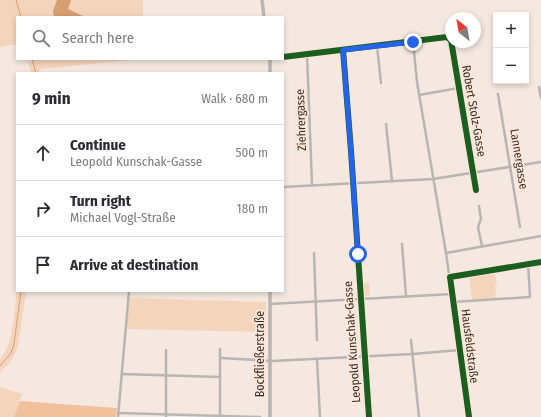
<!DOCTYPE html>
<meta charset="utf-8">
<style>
:root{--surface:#fff;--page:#f7f7f7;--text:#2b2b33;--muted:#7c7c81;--line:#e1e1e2}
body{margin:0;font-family:"Fira Sans Condensed",sans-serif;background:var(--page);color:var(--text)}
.controls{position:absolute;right:12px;top:12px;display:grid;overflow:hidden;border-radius:0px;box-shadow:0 2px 6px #0003}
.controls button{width:36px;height:36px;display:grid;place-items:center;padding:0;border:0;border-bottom:1px solid var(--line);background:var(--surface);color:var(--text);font:20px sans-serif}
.compass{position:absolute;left:445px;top:12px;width:36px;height:36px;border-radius:50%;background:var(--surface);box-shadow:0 2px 6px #0003;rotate:329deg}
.stop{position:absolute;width:12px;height:12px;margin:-9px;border:3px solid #2563eb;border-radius:50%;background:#fff}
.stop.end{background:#2563eb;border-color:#fff;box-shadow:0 1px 4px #0008}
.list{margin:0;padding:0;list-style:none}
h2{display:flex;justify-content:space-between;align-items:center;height:52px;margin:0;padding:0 16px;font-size:17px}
h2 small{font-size:13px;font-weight:400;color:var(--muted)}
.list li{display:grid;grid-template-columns:26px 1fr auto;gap:12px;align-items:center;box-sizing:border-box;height:56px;padding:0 16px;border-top:1px solid var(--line)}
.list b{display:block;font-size:15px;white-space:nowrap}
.list p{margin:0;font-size:13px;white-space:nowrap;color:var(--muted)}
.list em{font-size:13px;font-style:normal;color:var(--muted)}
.icon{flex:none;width:22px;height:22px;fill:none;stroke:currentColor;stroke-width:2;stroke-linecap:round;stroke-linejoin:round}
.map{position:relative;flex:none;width:541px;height:417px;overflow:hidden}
.search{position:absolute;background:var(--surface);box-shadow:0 2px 6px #0003;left:16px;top:16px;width:268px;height:44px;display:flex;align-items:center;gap:10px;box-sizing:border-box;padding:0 14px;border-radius:0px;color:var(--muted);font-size:15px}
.panel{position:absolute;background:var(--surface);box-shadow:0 2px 6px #0003;left:16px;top:72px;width:268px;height:220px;border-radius:0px}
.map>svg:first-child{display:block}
</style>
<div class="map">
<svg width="541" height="417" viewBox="0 0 541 417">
<rect width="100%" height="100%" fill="#f4e8e0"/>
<g fill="#f5d4bc">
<polygon points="0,0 143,0 143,17 17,17 17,44 0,47"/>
<polygon points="27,59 144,59 40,69 41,73 31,73"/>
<polygon points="494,270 497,284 495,285 496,298 472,300 469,275"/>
<polygon points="361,283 369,283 370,295 362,296"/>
<path d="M17,290V291H26L18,347L11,361L0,373V359C14,345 14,309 17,290Z"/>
<polygon points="129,298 266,302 266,332 126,329"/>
<polygon points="0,387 22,394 14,417 0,417"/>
</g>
<polygon fill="#f1c19c" points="20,401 117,408 116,417 14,417"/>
<polygon fill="#d69e71" points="57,0 71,0 68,9 85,17 54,17 53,11"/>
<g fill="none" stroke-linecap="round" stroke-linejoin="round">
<g stroke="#d69e71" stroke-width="1">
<polyline points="16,0 21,17"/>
<polyline points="32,59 36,73"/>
<polyline points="0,366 11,353 14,344 21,291"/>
</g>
<g stroke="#b8b5b2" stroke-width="2.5">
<polyline points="413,42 417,82 446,253 469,417"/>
<polyline points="377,46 381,83"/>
<polyline points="343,50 351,151 369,417"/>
<polyline points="307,54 312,185"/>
<polyline points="283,57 447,37 451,40 476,190"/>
<polyline points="539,87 541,98"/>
<polyline points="498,94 520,227"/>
<polyline points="419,95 459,88"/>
<polyline points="386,124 392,181"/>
<polyline points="283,187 433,179 541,162"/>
<polyline points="479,206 481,219 478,227 482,246"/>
<polyline points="402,244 406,296"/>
<polyline points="314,253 317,340"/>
<polyline points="446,253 541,236"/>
<polyline points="450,277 541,262"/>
<polyline points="453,302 530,297 528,263"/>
<polyline points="270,304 452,294"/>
<polyline points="411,340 419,417"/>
<polyline points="166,350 166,417"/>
<polyline points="221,358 272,361 413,354 460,350"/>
<polyline points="317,359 320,417"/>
<polyline points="122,374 220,377"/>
<polyline points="118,413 260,417"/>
<polyline points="118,417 129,291"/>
<polyline points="220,417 220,349"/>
</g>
<g stroke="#b8b5b2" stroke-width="3.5">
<polyline points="262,0 264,17"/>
<polyline points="270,73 270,59"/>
<polyline points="270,417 270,291"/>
</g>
<defs>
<g id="cycleway">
<polyline points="343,50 351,151 369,417"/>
<polyline points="283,57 447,37 451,40 476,190"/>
<polyline points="469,417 450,277 541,262"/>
</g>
</defs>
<use href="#cycleway" stroke="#fce7d8" stroke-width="8"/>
<use href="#cycleway" stroke="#1b5e20" stroke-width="6"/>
</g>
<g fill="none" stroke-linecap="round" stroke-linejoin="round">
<polyline stroke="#2563eb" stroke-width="5" points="358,254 351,151 343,50 413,42"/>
</g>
<g text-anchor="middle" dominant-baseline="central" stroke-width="4" stroke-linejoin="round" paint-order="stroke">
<g font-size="12" fill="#362f29" stroke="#fce7d8">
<text transform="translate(474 111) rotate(80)">Robert Stolz-Gasse</text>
<text transform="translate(301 120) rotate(-92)">Ziehrergasse</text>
<text transform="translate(519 159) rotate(81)">Lannergasse</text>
<text transform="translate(352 342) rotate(-94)">Leopold Kunschak-Gasse</text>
<text transform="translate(470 346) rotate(83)">Hausfeldstraße</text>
<text transform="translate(260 354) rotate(-90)">Bockfließerstraße</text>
</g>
</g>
</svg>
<div class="controls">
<button>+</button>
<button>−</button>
</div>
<svg class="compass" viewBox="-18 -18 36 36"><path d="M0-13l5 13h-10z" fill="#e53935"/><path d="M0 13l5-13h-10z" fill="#7c7c81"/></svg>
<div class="stop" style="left:358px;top:254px"></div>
<div class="stop end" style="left:413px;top:42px"></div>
<div class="search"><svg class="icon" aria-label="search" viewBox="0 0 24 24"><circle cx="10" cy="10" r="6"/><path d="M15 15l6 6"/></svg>Search here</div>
<section class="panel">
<h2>9 min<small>Walk · 680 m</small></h2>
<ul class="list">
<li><svg class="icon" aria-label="ahead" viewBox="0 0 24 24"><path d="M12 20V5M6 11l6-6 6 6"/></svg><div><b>Continue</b><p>Leopold Kunschak-Gasse</p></div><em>500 m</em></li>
<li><svg class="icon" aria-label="right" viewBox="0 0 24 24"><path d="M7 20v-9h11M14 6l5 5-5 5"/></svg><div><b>Turn right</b><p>Michael Vogl-Straße</p></div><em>180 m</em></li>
<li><svg class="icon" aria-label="arrive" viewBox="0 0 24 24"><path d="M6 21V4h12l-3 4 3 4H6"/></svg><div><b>Arrive at destination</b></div></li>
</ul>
</section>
</div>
